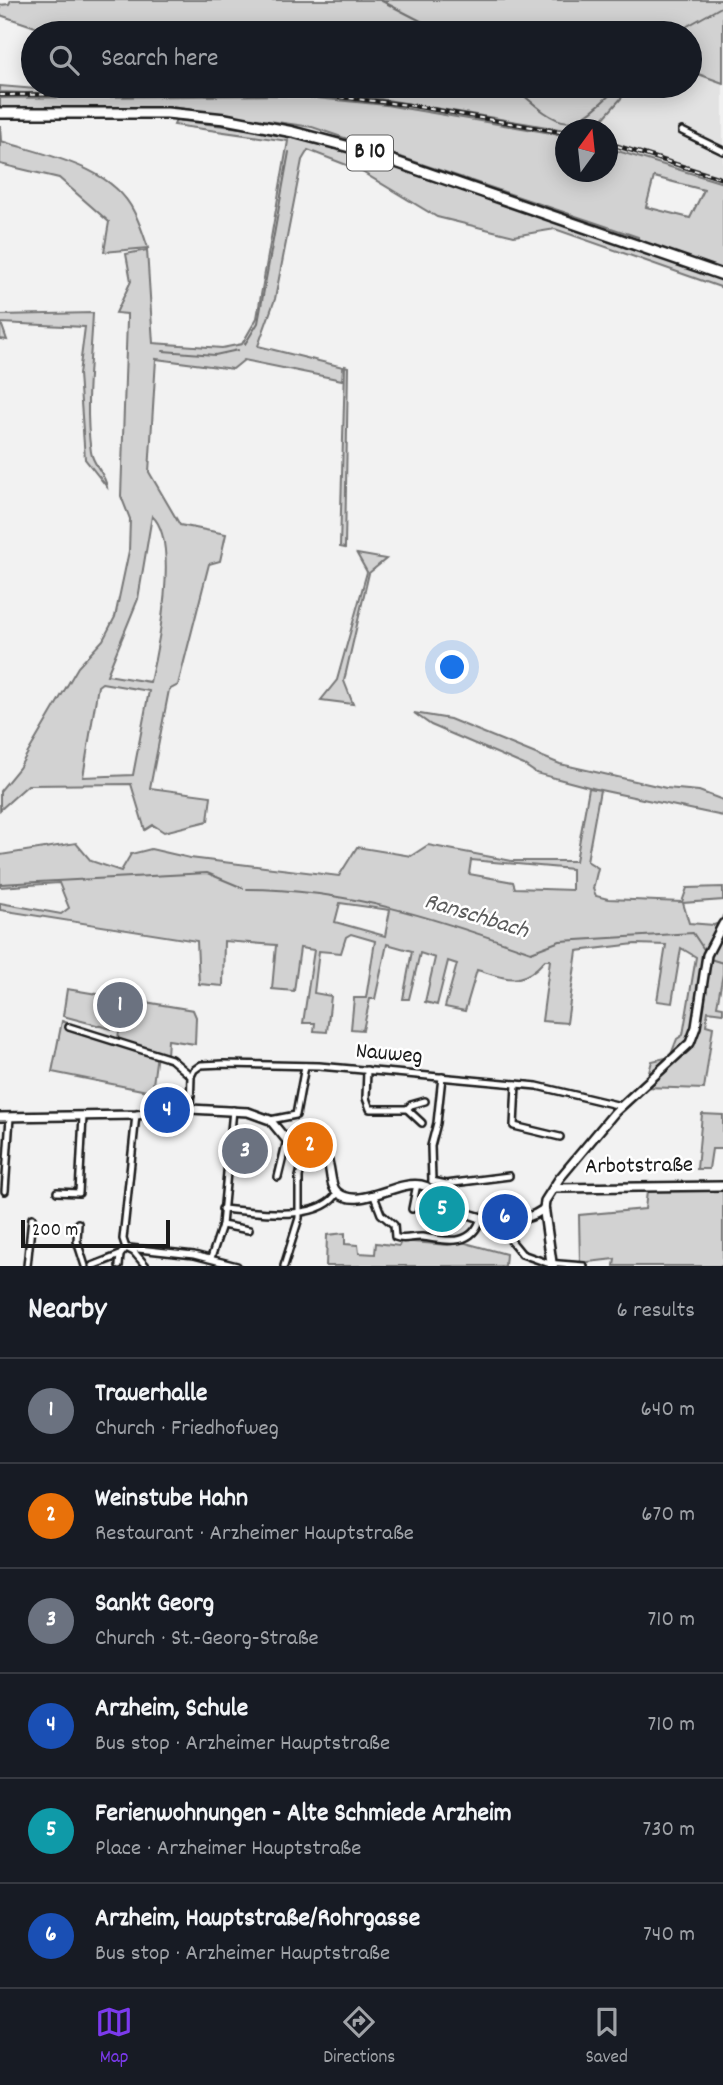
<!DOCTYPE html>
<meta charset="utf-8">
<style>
:root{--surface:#171b24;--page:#20242c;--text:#f1f3f6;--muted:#9ea1a6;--line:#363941;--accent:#7c3aed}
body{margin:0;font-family:Dekko,sans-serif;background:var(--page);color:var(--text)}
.compass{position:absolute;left:555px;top:119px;width:63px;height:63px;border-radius:50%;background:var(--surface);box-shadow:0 4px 18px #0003;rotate:15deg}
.scale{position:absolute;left:21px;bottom:18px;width:149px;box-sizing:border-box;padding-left:7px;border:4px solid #1c1c1c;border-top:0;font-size:19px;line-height:24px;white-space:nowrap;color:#1c1c1c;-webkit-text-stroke:5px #fff;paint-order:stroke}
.you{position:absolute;left:453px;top:668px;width:24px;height:24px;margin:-18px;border:5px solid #fff;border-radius:50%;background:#1a73e8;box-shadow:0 0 0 10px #1a73e833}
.badge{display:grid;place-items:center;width:46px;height:46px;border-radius:50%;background:var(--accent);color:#fff;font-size:23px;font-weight:700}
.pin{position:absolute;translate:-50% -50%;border:4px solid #fff;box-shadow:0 2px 7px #0006}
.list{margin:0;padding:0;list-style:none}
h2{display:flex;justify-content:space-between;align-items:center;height:91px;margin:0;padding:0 28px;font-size:30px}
h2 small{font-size:23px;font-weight:400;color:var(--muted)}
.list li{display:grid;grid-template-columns:46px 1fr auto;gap:21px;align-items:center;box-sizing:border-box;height:105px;padding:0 28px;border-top:2px solid var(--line)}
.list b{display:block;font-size:26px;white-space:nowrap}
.list p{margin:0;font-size:23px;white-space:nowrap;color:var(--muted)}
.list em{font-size:23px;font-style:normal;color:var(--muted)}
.icon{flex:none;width:38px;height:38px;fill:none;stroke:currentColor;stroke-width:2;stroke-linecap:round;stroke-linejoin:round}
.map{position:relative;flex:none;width:723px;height:1266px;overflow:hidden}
.search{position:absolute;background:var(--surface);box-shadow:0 4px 18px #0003;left:21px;right:21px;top:21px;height:77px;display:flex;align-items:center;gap:18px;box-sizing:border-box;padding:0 24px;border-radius:38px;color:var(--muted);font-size:26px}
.sheet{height:721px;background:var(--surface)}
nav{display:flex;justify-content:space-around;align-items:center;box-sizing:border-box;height:98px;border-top:2px solid var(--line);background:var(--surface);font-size:19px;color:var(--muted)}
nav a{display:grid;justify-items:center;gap:4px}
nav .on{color:var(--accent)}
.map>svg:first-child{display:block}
</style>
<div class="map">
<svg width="723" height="1266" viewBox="0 0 723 1266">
<rect width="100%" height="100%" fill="#f2f2f2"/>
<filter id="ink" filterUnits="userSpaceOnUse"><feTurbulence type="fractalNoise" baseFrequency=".0143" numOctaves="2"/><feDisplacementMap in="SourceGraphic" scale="14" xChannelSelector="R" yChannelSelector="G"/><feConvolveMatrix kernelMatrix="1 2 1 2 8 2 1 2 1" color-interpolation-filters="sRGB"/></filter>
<g filter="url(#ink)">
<g fill="#e2e2e2">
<polygon points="690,71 723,83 723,183 608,148 608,130 594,130 632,86 690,86"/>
<polygon points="249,90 305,90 369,97 540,125 565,130 565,137 486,123 205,95 0,98 0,92"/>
</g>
<g fill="#d2d2d2" stroke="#777" stroke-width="2" fill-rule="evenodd">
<polygon points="11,0 723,0 723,83 690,71 690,33 53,33 0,15 0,5 9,4"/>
<polygon points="0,86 36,89 37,86 632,86 594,129 565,130 369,97 305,90 25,93 0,92"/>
<path d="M286,95L386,105L551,133L565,137L566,172H608V148L723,183V271L638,242V237L312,127L171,107H0V98ZM654,177L704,190L690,218L646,207Z"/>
<path d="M176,120L289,134L344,149L723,280V288L555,229L514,236L437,217L357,169L308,150L302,160L275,299L258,346L343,367L342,380L244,360L233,369L156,359L149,472L180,525L226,534L220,561L209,564L178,685L169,690L150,788L211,796L208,821L164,832L153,825L145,830L131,784L28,785L0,810V791L19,768L78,667L103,640L115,617L129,551L130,519L121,496L127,320V314L116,313L131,281L126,254L147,250L153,343L222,348L242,344L257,318L288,141L174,125ZM152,516C180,540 158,648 150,682L107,675L138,599ZM102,683L149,691L133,775L83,777L98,686Z"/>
<path d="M0,125L1,141C45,155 112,166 134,212C140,223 144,236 148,248L104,252L109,222L59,178L0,164Z"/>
<path d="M93,313C91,358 84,407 91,452C93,465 105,473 107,487L85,459L79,374L85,327L1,323L7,340L0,339V315Z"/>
<polygon points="345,366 348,367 345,548 340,547"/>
<polygon points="357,554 386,559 369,573 344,681 353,704 321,700 337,680 367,572"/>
<path d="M414,713L450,719L560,764L666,788L699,791L723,800V816L600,790L587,861L598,868L593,889L596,896L608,899L682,902L687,888L723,887V900L683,903L689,923L714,925L721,922L723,915V974L717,1006L723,1007V1013L708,1011L706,1025L713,1027L704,1089L645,1087L654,1076H648L652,1061L670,1057L677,1039L683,1035L696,957L681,948L672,1003L657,1001L666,945L635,944L577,951L567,1023L542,1021L550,960H545C522,987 508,979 477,970L465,1011L445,1007L457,964L448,961L437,1005L425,1002L435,958L420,953L409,999H403L412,951L387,944L375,999H370L363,1030L351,1029L354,998H366L375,941L351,934L346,937L341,953L319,951L314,993L331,996L327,1032L314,1031L315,1023H303L314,950L300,948L294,991L272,989L276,945L224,941L223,986L199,984L197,941L0,910V903L61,914L69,908L59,883L0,887V855L76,843L91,861L121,871L131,854L151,849L190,858L339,876L357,847L411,856L428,845L512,861H576L589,788L600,790L536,773L524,765L431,725ZM471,860L572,869V890L515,888L513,882L469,874ZM340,903L390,910L385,936L335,922Z"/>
<polygon points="67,989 193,1010 196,1017 195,1044 168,1040 167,1055 118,1039 119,1031 63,1016"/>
<polygon points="62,1021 157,1054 152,1092 52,1072"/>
<polygon points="702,1114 723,1115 723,1149 712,1149 709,1169 697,1169"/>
<polygon points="691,1188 723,1190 723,1266 614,1266 615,1259 580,1263 579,1215 645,1209 647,1191"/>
<polygon points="345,1233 345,1244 358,1245 359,1253 375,1254 376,1243 399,1246 401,1241 448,1245 462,1242 506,1254 505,1266 326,1266 327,1235"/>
</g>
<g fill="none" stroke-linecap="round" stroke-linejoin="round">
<g stroke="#707070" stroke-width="2">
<polyline points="380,0 444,33"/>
<polyline points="675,33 723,6"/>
<path d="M513,86C565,132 569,135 619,86"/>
<polyline points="245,344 258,323 289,152"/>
<polyline points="163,351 215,355 238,350"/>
<polyline points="0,884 207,873 243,888"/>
<path d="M247,889C347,889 438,919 531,952L560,941L693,933L705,951"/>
<polyline points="710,959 723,963"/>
</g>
<defs>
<g id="minor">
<polyline points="682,131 723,151"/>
<polyline points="69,1027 171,1059 191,1076"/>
<polyline points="367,1070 366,1098 370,1109 407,1109 411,1105 425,1101"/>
<polyline points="516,1084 514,1126 560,1137"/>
<polyline points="161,1093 191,1095"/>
<polyline points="190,1109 191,1076 194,1070 201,1065 224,1064 319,1066 537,1086 621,1106"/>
<polyline points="407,1109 422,1123"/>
<polyline points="136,1115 123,1239 126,1248 134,1252 146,1266"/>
<polyline points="270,1120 296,1115 305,1066"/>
<polyline points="278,1177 287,1140"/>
<polyline points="432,1181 431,1146 437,1123 442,1077"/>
<polyline points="432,1181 446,1184 509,1176"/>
<polyline points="5,1191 10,1117"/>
<polyline points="57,1192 79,1193 83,1116"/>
<path d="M374,1196L381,1214L394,1225L395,1237C404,1241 413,1236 423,1237C447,1241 472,1247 481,1218"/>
<path d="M222,1209C252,1211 320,1224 338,1192"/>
<polyline points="412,1209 417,1184"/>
<polyline points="494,1220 522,1254 547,1263 584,1266"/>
<polyline points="78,1223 77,1241 85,1266"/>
<polyline points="222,1225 249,1230"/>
<polyline points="129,1248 194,1255 237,1266"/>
<polyline points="211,1258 222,1225 233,1110"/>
<polyline points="27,1266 32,1218"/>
<polyline points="92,1266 120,1255 126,1248"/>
<polyline points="119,1266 120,1255"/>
<polyline points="284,1266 299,1218 299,1177 306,1148"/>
</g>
<g id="tertiary">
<path d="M0,1117L136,1115L190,1109L248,1112L270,1120L289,1143L326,1157C332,1166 329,1185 337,1192C359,1211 396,1180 421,1185C432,1187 439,1196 447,1202C473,1221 516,1229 544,1209L545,1201L559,1179L615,1112L690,1043L696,1027L707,955L723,924"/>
<polyline points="556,1188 723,1186"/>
</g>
<polyline id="secondary" points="544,1209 552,1266"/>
<polyline id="trunk" points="0,113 167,113 225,119 293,132 361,150 723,275"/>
</defs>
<use href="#minor" stroke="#1c1c1c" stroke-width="10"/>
<use href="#tertiary" stroke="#1c1c1c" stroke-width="12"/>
<use href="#secondary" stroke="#1c1c1c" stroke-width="13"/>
<use href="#trunk" stroke="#1c1c1c" stroke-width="14"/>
<use href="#minor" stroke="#fff" stroke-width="5"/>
<use href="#tertiary" stroke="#fff" stroke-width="7"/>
<use href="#secondary" stroke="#fff" stroke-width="8"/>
<use href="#trunk" stroke="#fff" stroke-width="9"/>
<defs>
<g id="rail">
<polyline points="0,95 296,92 408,105 566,133"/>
<polyline points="608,143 723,179"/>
</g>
</defs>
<use href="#rail" stroke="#1c1c1c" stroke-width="4.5"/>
<use href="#rail" stroke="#fff" stroke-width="2" stroke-dasharray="5" stroke-linecap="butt"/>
</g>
</g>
<g text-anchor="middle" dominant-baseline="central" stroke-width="5" stroke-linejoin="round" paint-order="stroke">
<rect fill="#fff" stroke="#606060" stroke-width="2" x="347" y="135.5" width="46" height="35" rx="5"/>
<g font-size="21" font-weight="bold" fill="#1c1c1c">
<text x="370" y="153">B 10</text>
</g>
<g font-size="23" fill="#1c1c1c" stroke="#fff">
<text transform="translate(389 1055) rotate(5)">Nauweg</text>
<text transform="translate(639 1167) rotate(-1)">Arbotstraße</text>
</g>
<g font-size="24" font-style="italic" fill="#5b5b5b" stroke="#fff">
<text transform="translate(476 917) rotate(17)">Ranschbach</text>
</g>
</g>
</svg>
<svg class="compass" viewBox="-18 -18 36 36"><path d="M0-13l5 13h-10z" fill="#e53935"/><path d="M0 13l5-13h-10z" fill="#9ea1a6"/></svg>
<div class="scale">200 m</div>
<div class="you"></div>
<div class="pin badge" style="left:120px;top:1005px;background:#6b7280">1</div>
<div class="pin badge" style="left:310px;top:1145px;background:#e8710a">2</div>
<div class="pin badge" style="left:245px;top:1151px;background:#6b7280">3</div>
<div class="pin badge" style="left:167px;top:1110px;background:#1a4fb4">4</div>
<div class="pin badge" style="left:442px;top:1209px;background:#0f9aa8">5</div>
<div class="pin badge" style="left:505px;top:1217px;background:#1a4fb4">6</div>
<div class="search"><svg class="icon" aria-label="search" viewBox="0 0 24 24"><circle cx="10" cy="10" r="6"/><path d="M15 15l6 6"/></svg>Search here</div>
</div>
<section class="sheet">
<h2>Nearby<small>6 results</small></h2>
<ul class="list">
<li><span class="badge" style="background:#6b7280">1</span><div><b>Trauerhalle</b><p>Church · Friedhofweg</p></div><em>640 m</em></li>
<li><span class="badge" style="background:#e8710a">2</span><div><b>Weinstube Hahn</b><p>Restaurant · Arzheimer Hauptstraße</p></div><em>670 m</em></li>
<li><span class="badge" style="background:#6b7280">3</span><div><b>Sankt Georg</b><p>Church · St.-Georg-Straße</p></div><em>710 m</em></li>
<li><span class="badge" style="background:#1a4fb4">4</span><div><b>Arzheim, Schule</b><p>Bus stop · Arzheimer Hauptstraße</p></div><em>710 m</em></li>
<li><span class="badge" style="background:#0f9aa8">5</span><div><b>Ferienwohnungen - Alte Schmiede Arzheim</b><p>Place · Arzheimer Hauptstraße</p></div><em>730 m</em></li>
<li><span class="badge" style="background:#1a4fb4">6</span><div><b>Arzheim, Hauptstraße/Rohrgasse</b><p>Bus stop · Arzheimer Hauptstraße</p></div><em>740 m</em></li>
</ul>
</section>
<nav>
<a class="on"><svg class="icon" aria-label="map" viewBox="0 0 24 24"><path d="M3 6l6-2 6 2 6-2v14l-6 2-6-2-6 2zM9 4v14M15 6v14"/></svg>Map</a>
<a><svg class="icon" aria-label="directions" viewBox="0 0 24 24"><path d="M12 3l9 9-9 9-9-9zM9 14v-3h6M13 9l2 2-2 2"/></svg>Directions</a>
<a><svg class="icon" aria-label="saved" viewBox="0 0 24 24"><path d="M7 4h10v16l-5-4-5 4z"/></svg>Saved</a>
</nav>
